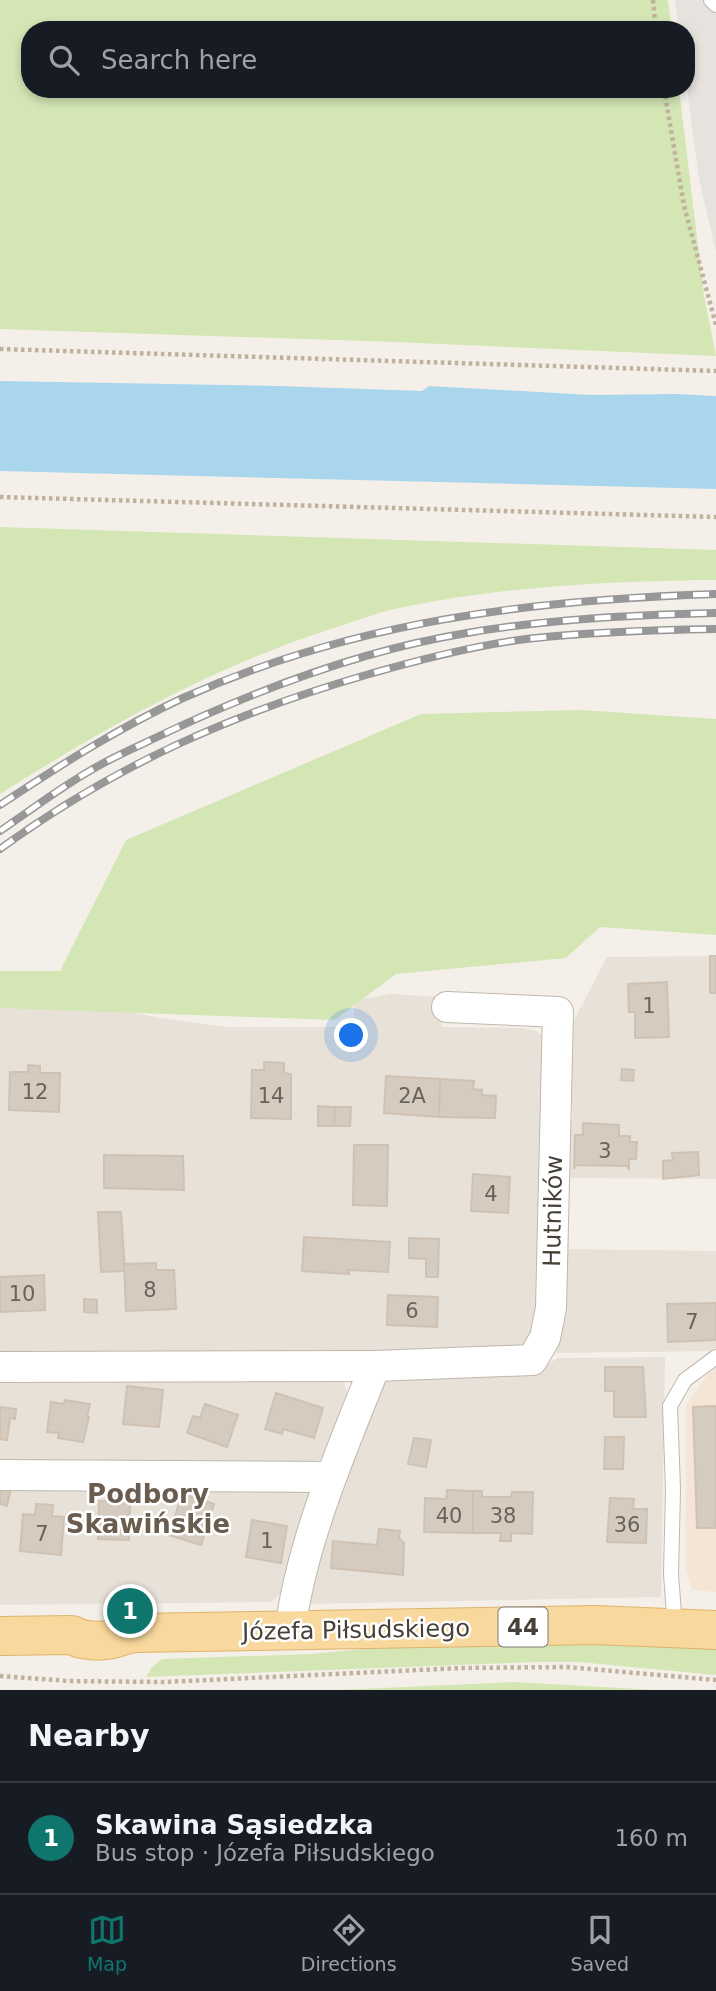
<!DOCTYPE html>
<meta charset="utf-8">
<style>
:root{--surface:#171b24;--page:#242831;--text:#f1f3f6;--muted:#9ea1a6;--line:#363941;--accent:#0f766e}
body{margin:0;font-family:"DejaVu Sans",sans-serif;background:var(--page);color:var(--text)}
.you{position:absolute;left:352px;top:1036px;width:24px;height:24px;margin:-18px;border:5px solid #fff;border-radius:50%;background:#1a73e8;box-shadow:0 0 0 10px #1a73e833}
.badge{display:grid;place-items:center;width:46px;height:46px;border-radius:50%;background:var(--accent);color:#fff;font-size:23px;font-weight:700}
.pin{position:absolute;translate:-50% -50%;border:4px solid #fff;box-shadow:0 2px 7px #0006}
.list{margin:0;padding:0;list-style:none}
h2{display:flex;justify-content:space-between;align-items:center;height:91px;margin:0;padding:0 28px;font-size:30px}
h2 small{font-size:23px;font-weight:400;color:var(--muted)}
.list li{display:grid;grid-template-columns:46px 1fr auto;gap:21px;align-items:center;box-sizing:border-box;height:112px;padding:0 28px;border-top:2px solid var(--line)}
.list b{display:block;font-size:26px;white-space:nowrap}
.list p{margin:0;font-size:23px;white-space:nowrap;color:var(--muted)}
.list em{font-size:23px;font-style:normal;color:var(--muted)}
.icon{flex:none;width:38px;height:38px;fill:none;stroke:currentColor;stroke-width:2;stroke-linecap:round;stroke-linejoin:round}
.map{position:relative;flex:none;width:716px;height:1690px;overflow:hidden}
.search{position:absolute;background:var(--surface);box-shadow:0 4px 10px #0003;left:21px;right:21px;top:21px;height:77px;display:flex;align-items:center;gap:18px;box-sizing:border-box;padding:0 24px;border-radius:28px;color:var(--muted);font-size:26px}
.sheet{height:203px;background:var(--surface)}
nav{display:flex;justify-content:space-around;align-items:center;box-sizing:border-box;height:98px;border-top:2px solid var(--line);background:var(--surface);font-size:19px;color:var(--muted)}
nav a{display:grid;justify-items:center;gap:4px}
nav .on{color:var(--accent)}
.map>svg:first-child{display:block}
</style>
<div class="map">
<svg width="716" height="1690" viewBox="0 0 716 1690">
<rect width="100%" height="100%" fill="#f4f0e9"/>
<g fill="#e7e1d8">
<polygon points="716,956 716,1179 562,1178 562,1131 573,1119 569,1050 574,1020 607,957"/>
<polygon points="0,992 30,993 161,1018 227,1027 354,1027 354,1006 357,1000 391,994 441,997 441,1027 524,1028 536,1031 543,1037 543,1328 516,1353 0,1358"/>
<polygon points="561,1249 716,1251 716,1351 557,1353"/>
<polygon points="665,1357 661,1597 308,1604 306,1589 383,1385 401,1368 543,1367 558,1358"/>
<polygon points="0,1373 342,1376 350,1401 336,1451 307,1466 0,1465"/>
<polygon points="0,1480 305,1484 319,1497 284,1590 272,1602 0,1605"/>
</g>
<polygon fill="#f4e5d6" points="716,1367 716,1592 692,1590 685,1565 686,1406 712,1368"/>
<polygon fill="#e6e2de" points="675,0 716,0 716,252 699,179 686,82 686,30 679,30"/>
<g fill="#d3e6b4">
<polygon points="0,0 668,0 672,30 30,30 30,89 679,89 704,295 716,356 395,342 0,329"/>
<path d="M0,527L716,550V580C612,581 506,586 404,607C381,611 359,620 337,627C214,666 109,725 0,794Z"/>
<polygon points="581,710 716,719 716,935 600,927 566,958 396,974 335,1020 0,1008 0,971 60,971 126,840 421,714"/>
<polygon points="455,1640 716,1644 716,1675 579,1662 537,1662 146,1677 152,1667 162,1659 312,1654"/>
<polygon points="516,1682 656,1690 328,1690 337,1690"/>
</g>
<polygon fill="#a9d6ed" points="0,381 279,386 422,391 429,386 592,395 678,394 716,396 716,489 0,471"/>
<g fill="#d5cbbf" stroke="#cfc2b3" stroke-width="2">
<rect x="710" y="956" width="6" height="37"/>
<polygon points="667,982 669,1037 635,1038 635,1012 629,1012 628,984"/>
<polygon points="264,1062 284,1063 284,1073 291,1074 291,1119 251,1118 252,1070 264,1070"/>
<polygon points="28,1065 40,1066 40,1073 60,1073 59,1112 9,1110 10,1072 28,1072"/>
<polygon points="622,1069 634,1070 633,1081 621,1080"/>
<polygon points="386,1076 440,1079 439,1117 384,1113"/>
<polygon points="440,1079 474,1081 473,1089 482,1090 482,1095 496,1096 495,1118 439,1117"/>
<polygon points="318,1106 335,1107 334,1126 318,1126"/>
<polygon points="335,1107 351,1107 350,1126 334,1126"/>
<polygon points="583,1123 619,1125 619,1136 630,1136 630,1142 637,1142 636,1159 629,1159 629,1170 627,1166 575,1165 574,1169 575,1135 583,1135"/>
<polygon points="354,1145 388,1145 387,1206 353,1205"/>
<polygon points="698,1152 699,1175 663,1179 663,1161 673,1160 672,1153"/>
<polygon points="104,1155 183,1156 184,1190 104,1188"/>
<polygon points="473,1174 510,1177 508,1213 471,1211"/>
<polygon points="98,1212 121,1212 125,1271 101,1272"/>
<polygon points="304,1237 390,1242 388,1272 349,1270 349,1274 302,1271"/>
<polygon points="409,1238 439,1239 438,1277 426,1277 426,1259 409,1258"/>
<polygon points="156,1263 156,1270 174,1270 176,1309 126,1311 124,1264"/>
<polygon points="44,1275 45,1310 0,1312 0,1277"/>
<polygon points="388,1295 438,1297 437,1327 387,1325"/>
<polygon points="84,1299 97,1300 97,1313 84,1312"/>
<polygon points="716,1303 716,1340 668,1342 667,1304"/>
<polygon points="605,1367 643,1367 646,1417 614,1417 614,1391 605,1391"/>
<polygon points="127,1386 163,1390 159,1427 123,1424"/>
<polygon points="276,1393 323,1408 314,1438 283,1429 282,1434 265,1429"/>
<polygon points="65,1400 90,1404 87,1417 89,1417 83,1442 58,1438 59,1433 47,1432 51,1402 64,1404"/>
<polygon points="205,1404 238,1415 227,1447 187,1433 193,1416 200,1418"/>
<polygon points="716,1406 716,1528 697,1528 693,1407"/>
<polygon points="0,1407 16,1409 15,1419 10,1418 7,1440 0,1439"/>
<polygon points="605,1437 624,1437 623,1469 604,1469"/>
<polygon points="414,1438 431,1440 426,1467 408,1464"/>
<polygon points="0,1487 11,1489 7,1506 0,1504"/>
<polygon points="447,1490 473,1491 473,1533 424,1532 425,1498 446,1499"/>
<polygon points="473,1491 482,1491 482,1497 511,1497 512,1492 533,1492 532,1534 511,1533 511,1541 500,1541 501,1533 473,1533"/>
<polygon points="182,1494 214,1504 201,1545 169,1535"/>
<polygon points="610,1498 634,1499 633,1509 647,1509 646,1543 607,1542"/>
<polygon points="99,1501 130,1502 129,1540 98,1539"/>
<polygon points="36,1504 53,1505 52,1516 64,1517 61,1555 20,1551 23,1514 35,1515"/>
<polygon points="252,1520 287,1526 281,1563 246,1557"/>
<polygon points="379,1529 400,1531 399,1538 404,1543 403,1575 331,1568 333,1541 377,1545"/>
</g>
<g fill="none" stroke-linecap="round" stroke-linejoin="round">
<defs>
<g id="lane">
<polyline points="711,0 716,5"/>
<polyline points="675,1627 671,1574 673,1489 670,1406 685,1380 716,1357"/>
</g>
<g id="street">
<polyline points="0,1367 375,1366"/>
<polyline points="0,1475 331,1477"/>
<path d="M290,1631C301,1543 342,1449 375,1366L532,1360L545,1338L551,1308L558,1012L447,1007"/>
</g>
<path id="primary" d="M0,1636L72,1635C82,1641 101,1642 112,1639C121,1637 125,1634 135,1633L596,1625L716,1630"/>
</defs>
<use href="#lane" stroke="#bfb7ac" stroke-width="16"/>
<use href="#street" stroke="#bfb7ac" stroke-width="32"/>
<use href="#primary" stroke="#deb46c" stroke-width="40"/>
<g stroke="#c0b19e" stroke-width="4.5" stroke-dasharray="3.5 3.5" stroke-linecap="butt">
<polyline points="653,0 656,30"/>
<polyline points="664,89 684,206 716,325"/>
<polyline points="0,349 716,371"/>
<polyline points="0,497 716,517"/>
<polyline points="0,1676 68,1681 165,1682 461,1668 567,1667 716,1680"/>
</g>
<use href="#lane" stroke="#fff" stroke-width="14"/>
<use href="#street" stroke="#fff" stroke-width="30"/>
<use href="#primary" stroke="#f9d89d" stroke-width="38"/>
<defs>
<g id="rail">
<path d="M0,805C59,766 118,728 183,698C355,621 530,600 716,594"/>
<path d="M0,831C31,810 61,787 93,769C113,757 135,748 155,738C251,692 362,650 467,633C549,619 633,615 716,613"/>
<path d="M0,849C114,766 231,714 366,675C418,660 471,646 526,639C589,632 653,630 716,629"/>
</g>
</defs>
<use href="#rail" stroke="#979797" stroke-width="8"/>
<use href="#rail" stroke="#fff" stroke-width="5" stroke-dasharray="16" stroke-linecap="butt"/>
</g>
<g text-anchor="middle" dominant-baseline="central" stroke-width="5" stroke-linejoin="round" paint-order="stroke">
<g font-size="21" fill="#6a635a">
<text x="649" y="1006">1</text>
<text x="35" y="1092">12</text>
<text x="271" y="1096">14</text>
<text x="412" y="1096">2A</text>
<text x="605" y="1151">3</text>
<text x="491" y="1194">4</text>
<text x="150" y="1290">8</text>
<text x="22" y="1294">10</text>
<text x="412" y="1311">6</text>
<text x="692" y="1322">7</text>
<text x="449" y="1516">40</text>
<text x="503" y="1516">38</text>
<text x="627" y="1525">36</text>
<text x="42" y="1534">7</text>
<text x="267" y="1541">1</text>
</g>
<rect fill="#fff" stroke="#7e7974" stroke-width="2" x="498.5" y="1607.5" width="49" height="39" rx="5"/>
<g font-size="23" font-weight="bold" fill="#474038">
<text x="523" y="1627">44</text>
</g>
<g font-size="24" fill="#474038" stroke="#fff">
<text transform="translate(553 1211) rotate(-89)">Hutników</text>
<text transform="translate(356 1630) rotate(-1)">Józefa Piłsudskiego</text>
</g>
<g font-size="26" font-weight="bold" fill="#6a5d4f" stroke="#fff">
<text x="148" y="1494">Podbory<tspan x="148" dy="30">Skawińskie</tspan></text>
</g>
</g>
</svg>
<div class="you"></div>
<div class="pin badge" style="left:130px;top:1611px">1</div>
<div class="search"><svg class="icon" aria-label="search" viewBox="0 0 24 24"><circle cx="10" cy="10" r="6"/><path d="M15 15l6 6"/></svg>Search here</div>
</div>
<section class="sheet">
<h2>Nearby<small></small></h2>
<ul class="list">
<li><span class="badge">1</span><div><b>Skawina Sąsiedzka</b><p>Bus stop · Józefa Piłsudskiego</p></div><em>160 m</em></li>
</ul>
</section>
<nav>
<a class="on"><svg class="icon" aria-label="map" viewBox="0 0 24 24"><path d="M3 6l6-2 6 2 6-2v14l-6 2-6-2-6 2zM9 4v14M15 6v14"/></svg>Map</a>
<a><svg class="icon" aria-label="directions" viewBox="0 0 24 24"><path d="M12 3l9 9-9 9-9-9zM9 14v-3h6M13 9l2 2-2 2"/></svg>Directions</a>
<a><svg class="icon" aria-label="saved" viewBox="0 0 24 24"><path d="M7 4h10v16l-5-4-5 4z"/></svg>Saved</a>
</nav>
